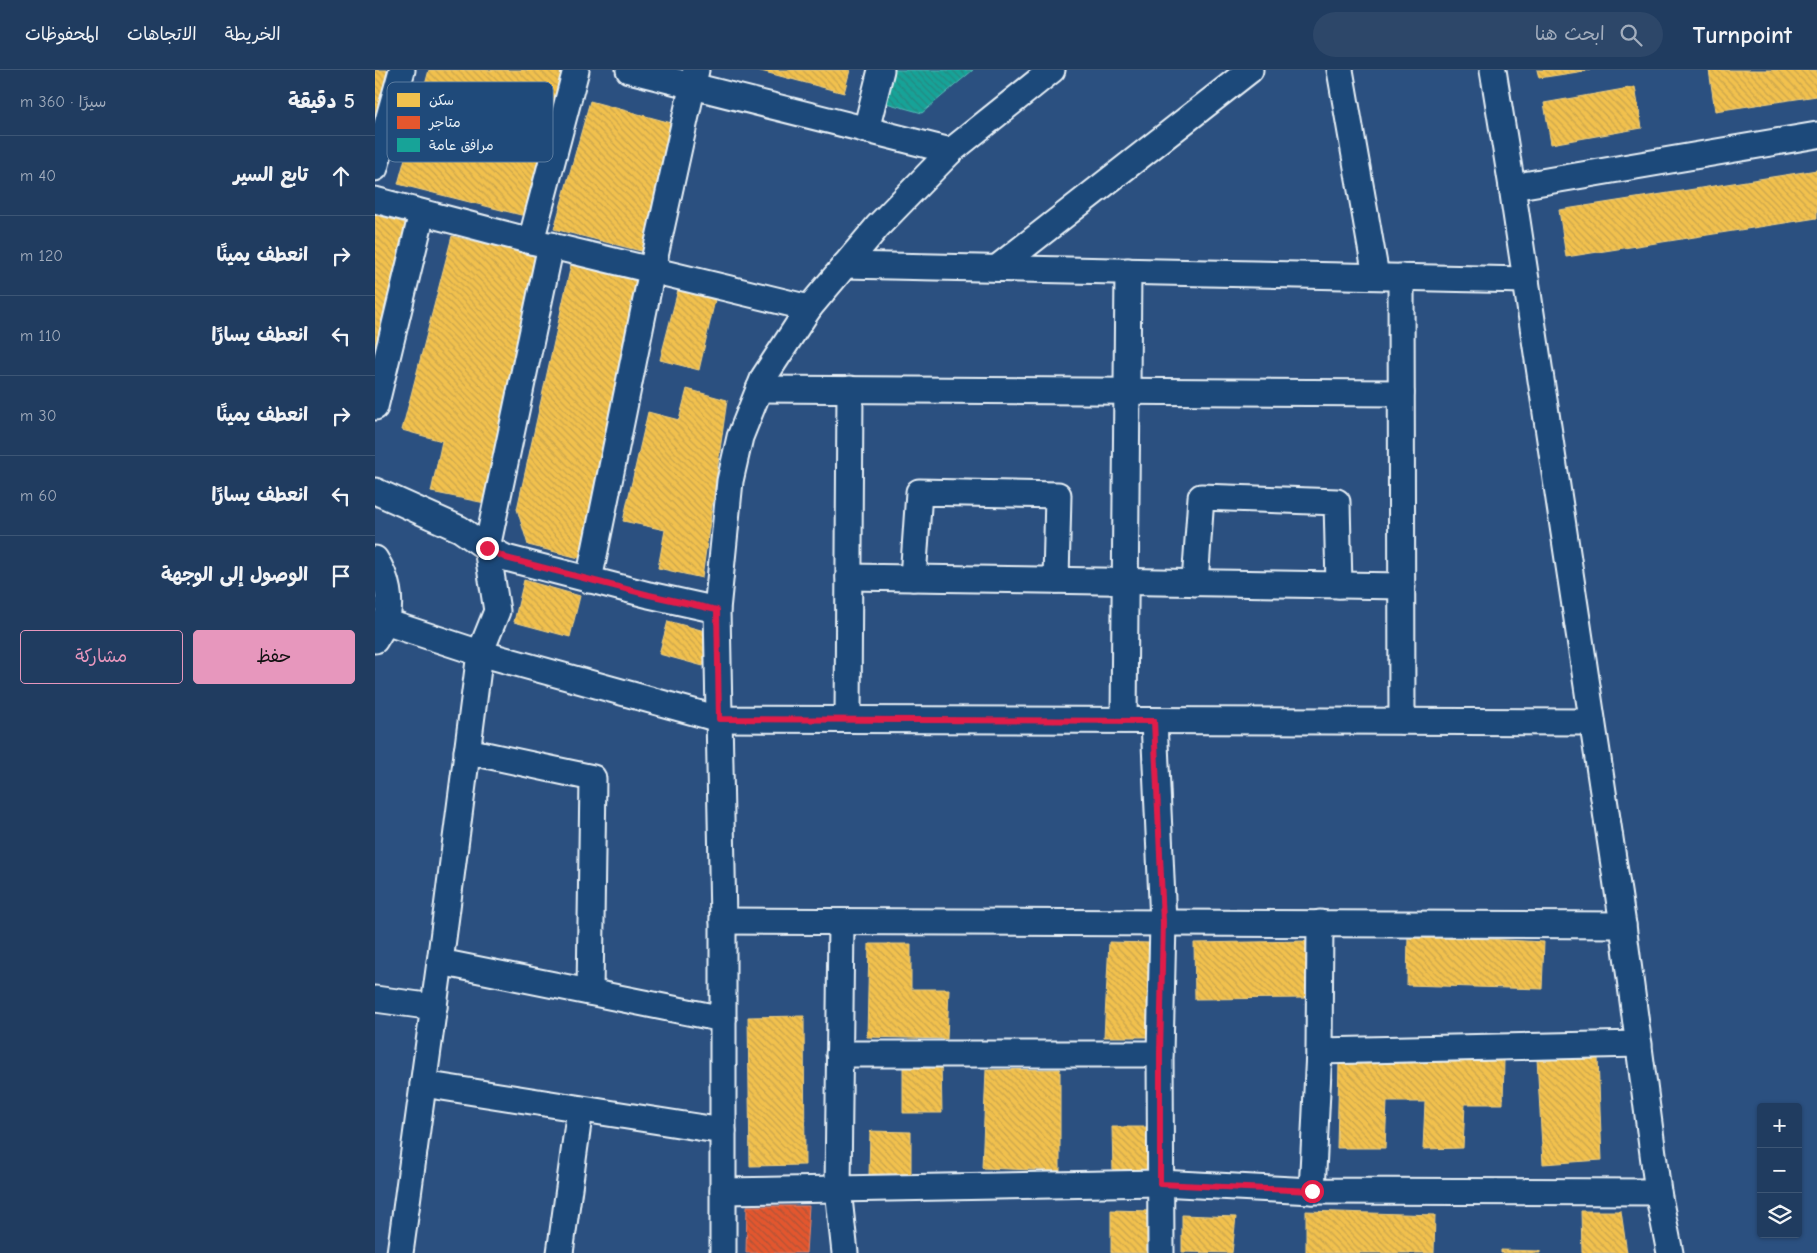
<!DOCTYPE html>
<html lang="ar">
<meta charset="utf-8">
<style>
:root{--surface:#203c60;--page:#2d4769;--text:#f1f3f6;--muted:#a2adbd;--line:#3d5675;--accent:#e797bd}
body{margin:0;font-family:"Comic Neue","Playpen Sans Arabic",sans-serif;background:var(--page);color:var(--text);direction:rtl}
.controls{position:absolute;right:15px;bottom:15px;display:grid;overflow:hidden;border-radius:5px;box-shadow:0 1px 4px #0004}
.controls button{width:45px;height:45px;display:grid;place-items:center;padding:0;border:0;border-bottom:1px solid var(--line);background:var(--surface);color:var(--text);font:25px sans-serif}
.stop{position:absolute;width:15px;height:15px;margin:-11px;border:4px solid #e11d48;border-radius:50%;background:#fff}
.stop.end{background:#e11d48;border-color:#fff;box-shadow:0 1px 5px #0008}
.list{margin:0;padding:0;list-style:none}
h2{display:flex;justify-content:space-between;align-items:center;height:65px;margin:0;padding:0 20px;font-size:21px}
h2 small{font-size:16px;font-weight:400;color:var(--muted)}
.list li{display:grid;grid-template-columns:32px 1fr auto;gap:15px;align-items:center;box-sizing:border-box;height:80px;padding:0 20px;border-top:1px solid var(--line)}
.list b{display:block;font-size:19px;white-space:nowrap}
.list em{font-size:16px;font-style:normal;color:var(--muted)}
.actions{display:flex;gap:10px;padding:15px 20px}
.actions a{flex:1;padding:11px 0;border:1px solid var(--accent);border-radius:5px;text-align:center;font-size:18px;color:var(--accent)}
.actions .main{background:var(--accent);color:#111}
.icon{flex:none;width:28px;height:28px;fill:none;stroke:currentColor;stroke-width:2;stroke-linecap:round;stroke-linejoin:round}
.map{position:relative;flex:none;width:1442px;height:1183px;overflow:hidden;direction:ltr}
header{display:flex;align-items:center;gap:30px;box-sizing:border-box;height:70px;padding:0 25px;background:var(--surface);border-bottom:1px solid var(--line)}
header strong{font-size:24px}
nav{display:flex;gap:28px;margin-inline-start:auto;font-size:18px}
.search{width:350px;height:45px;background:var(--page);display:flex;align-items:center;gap:12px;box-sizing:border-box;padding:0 18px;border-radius:28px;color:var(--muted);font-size:19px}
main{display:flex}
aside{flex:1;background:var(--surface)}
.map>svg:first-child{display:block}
</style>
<header>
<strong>Turnpoint</strong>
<div class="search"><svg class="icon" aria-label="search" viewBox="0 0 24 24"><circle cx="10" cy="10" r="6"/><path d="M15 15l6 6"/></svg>ابحث هنا</div>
<nav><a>الخريطة</a><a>الاتجاهات</a><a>المحفوظات</a></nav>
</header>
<main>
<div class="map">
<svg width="1442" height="1183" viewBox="0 0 1442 1183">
<defs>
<pattern id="homes-back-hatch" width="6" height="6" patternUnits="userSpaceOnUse" patternTransform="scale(1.25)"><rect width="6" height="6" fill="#f2c14e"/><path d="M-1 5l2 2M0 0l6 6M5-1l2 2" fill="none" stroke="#c7a34d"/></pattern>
<pattern id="shops-back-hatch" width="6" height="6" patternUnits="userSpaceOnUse" patternTransform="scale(1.25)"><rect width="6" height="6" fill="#e4572e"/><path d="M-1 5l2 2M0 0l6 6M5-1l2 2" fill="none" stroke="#ad5238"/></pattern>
<pattern id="public-back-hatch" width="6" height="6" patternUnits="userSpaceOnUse" patternTransform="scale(1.25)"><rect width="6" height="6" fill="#17a398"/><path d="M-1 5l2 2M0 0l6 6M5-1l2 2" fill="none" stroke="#258881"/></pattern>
</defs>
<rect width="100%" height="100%" fill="#2b5080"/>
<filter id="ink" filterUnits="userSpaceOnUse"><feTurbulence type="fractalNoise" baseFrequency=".02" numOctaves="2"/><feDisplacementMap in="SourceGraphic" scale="10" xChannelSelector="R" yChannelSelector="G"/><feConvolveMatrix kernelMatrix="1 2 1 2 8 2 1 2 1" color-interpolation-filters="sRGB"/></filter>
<g filter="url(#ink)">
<g fill="url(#homes-back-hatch)" stroke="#efcf81">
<polygon points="0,0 21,0 0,84"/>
<polygon points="54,0 188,0 175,44 91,20 76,80 115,92 126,57 172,70 150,146 23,114"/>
<polygon points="382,0 475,0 469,23"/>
<polygon points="1162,0 1216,0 1164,8"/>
<polygon points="1334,0 1442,0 1442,26 1340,41"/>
<polygon points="1260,17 1267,58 1176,74 1169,33"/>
<polygon points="215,31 304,55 274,183 179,159"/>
<polygon points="1442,100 1442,148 1191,187 1184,140"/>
<polygon points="0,145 30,153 0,282"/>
<polygon points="77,166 163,186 110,433 56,422 67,371 27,360"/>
<polygon points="196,195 267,212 212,490 153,475 142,439"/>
<polygon points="303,220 340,230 324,300 285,290"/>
<polygon points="312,319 352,330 327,508 283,498 290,460 248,451 273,342 304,350"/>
<polygon points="149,510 205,526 195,567 139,552"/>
<polygon points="293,551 337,563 328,596 284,584"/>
<polygon points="1033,865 1169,872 1167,919 1032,915"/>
<polygon points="933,871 934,928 820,929 819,873"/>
<polygon points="734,872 776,873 774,967 729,967"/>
<polygon points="494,874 536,874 536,919 574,919 572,969 492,967"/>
<polygon points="429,946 430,1095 375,1096 373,947"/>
<polygon points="1223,988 1227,1090 1168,1094 1162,989"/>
<polygon points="964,990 1129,990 1128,1034 1090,1034 1088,1078 1048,1079 1050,1032 1012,1032 1010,1078 962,1078"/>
<polygon points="528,992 566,992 567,1043 528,1043"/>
<polygon points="685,999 685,1101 607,1098 611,1000"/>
<polygon points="737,1057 776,1057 777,1102 738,1102"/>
<polygon points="495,1061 536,1062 536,1106 494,1106"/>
<polygon points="736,1140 775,1141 774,1183 736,1183"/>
<polygon points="931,1141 1060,1145 1059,1183 931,1183"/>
<polygon points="1206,1141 1246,1141 1252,1183 1207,1183"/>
<polygon points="807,1145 861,1147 857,1183 807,1182"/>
<polygon points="1126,1180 1165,1181 1165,1183 1126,1183"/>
</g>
<polygon fill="url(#shops-back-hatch)" stroke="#e5856b" points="372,1136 434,1136 431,1183 371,1183"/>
<polygon fill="url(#public-back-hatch)" stroke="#56bab5" points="519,0 598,0 547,43 511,33"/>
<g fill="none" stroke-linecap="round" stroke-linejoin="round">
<defs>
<g id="street">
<polyline points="254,0 576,81"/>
<polyline points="965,0 1001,206"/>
<polyline points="1118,0 1137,117 1248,855 1283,1122 1295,1183"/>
<polyline points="491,60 506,0"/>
<polyline points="0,98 27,0"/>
<polyline points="1137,117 1442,65"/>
<polyline points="0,130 156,171 434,238"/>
<polyline points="156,171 201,0"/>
<polyline points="176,175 112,478 122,541 105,583 65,892 348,949"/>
<polyline points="470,195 1151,210"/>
<polyline points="622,198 875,0"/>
<polyline points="1026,207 1027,651"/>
<polyline points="384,319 1026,323"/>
<polyline points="0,337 47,143"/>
<polyline points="0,421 85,459 112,478 131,488 274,525 342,540"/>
<path d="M0,489C12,507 18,532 10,553C7,559 3,565 0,570"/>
<polyline points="474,507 1027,516"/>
<polyline points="538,508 544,422 683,425 681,510"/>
<polyline points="214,510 277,200 321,0"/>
<polyline points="820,513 826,427 962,432 964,515"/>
<polyline points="10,552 105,583 344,649 1217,652"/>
<polyline points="473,649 475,319"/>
<polyline points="749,650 753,201"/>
<polyline points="779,651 788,852 785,984 786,1183"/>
<polyline points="92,681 218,708 215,922"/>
<polyline points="348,851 1248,855"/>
<polyline points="466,852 463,1119 470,1183"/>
<polyline points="0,929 59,937"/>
<polyline points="944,981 1264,974"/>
<polyline points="464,984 785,984"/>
<polyline points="48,1014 348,1061"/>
<polyline points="348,1121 785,1113 937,1121 1283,1122"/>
<polyline points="937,1121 944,981 945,853"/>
<polyline points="25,1183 65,892"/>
<polyline points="185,1183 205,1039"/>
<polyline points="348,1183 348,851 342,540 355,411 365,367 389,307 434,238 503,156 576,81 677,0"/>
</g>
</defs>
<use href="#street" stroke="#e8f1f8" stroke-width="29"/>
<use href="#street" stroke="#1f4a7a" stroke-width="25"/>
</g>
</g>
<g fill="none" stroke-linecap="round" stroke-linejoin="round" filter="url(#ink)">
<polyline stroke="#e11d48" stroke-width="6" points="112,478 131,488 274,525 342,540 344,649 779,651 788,852 785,984 785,1114 937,1121"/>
</g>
<rect x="12" y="12" width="166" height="80" rx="8" fill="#1f4a7a" stroke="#5b7ca0" stroke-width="1"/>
<rect x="22" y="23" width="23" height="14" fill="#f2c14e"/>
<rect x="22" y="46" width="23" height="13" fill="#e4572e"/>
<rect x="22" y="68" width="23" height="14" fill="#17a398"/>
<g font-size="14" fill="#e8f1f8">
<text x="54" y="35">سكن</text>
<text x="54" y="57">متاجر</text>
<text x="54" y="80">مرافق عامة</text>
</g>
</svg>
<div class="controls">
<button>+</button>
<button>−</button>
<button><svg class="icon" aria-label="layers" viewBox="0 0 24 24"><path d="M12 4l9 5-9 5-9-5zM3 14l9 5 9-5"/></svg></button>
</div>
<div class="stop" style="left:937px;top:1121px"></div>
<div class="stop end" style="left:112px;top:478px"></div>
</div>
<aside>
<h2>5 دقيقة<small>سيرًا · 360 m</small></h2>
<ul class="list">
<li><svg class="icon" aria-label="ahead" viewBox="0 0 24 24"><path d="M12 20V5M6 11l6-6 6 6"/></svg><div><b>تابع السير</b></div><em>40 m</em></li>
<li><svg class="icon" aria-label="right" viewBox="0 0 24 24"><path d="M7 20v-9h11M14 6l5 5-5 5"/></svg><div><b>انعطف يمينًا</b></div><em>120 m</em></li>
<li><svg class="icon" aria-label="left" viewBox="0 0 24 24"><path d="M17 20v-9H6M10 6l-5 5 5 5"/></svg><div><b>انعطف يسارًا</b></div><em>110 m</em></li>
<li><svg class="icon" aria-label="right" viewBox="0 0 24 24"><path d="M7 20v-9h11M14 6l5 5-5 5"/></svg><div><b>انعطف يمينًا</b></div><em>30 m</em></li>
<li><svg class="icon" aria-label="left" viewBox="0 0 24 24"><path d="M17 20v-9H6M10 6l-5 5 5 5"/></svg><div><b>انعطف يسارًا</b></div><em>60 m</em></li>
<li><svg class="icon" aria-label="arrive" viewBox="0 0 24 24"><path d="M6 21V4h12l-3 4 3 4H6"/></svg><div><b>الوصول إلى الوجهة</b></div></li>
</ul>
<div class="actions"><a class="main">حفظ</a><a>مشاركة</a></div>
</aside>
</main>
